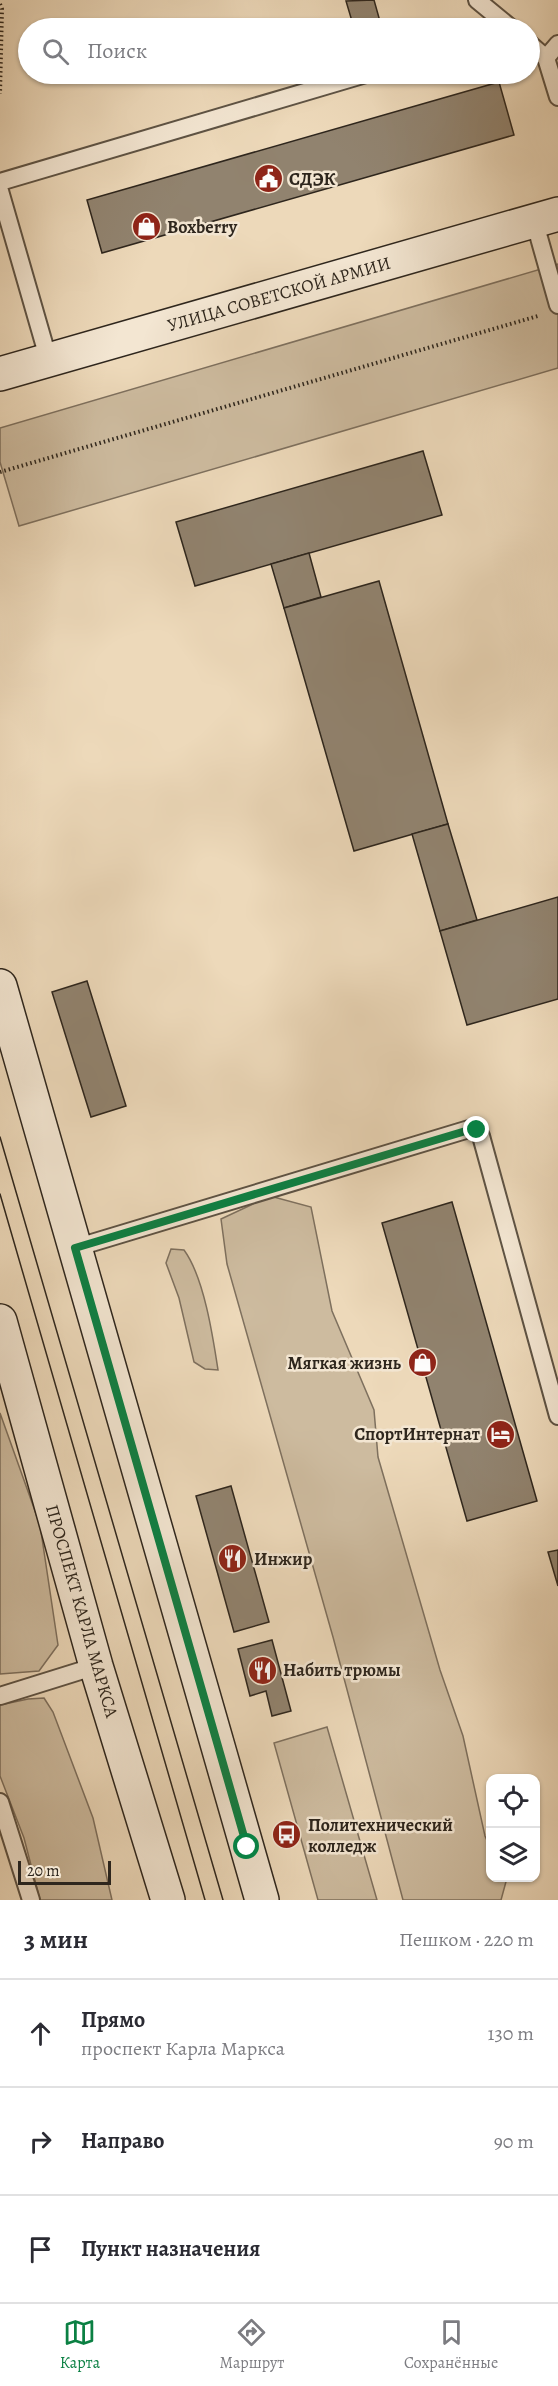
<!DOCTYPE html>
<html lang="ru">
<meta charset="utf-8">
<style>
:root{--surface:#fff;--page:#f2f2f3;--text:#2b2b33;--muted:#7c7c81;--line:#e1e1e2;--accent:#0b8043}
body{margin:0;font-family:Alegreya,serif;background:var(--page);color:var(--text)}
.controls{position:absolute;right:18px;bottom:18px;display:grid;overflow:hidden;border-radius:12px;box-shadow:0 2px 4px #0004}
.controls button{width:54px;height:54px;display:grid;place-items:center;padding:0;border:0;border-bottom:2px solid var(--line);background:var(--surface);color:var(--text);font:30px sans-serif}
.scale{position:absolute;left:18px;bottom:15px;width:93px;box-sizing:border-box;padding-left:6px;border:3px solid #2e261d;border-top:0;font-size:16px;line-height:21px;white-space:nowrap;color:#2e261d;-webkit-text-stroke:4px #f3e6d2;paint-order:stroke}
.stop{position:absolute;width:18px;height:18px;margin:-14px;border:4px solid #0b8043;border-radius:50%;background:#fff}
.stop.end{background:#0b8043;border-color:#fff;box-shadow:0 2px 6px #0008}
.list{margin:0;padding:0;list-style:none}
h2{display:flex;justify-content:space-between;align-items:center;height:78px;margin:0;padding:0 24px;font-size:26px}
h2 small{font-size:20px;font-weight:400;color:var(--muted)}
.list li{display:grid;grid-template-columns:39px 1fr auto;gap:18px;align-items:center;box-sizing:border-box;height:108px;padding:0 24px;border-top:2px solid var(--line)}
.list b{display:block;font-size:22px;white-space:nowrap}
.list p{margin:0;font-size:20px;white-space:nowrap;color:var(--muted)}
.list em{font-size:20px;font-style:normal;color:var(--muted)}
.icon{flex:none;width:33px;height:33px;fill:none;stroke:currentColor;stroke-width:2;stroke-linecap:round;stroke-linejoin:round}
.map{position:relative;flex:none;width:558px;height:1900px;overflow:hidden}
.search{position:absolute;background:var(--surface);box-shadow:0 2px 4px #0004;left:18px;right:18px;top:18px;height:66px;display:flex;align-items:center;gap:15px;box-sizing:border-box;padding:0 21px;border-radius:33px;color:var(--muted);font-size:22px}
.sheet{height:402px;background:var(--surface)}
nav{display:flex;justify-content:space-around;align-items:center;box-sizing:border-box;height:84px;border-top:2px solid var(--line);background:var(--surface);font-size:16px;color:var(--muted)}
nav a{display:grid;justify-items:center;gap:3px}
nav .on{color:var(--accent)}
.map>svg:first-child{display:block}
</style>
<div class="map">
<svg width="558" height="1900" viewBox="0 0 558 1900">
<rect width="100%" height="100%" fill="#edd9ba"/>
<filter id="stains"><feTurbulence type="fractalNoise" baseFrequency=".00333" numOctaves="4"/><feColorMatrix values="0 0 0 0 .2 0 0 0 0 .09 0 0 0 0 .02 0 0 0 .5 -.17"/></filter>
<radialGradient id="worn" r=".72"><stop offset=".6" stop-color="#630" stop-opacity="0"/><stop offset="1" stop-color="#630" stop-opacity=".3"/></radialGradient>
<g fill="#cdbb9f" stroke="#7e705e" stroke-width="1.5">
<polygon points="558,264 558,368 19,526 0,462 0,428"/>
<polygon points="270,1196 311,1207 332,1311 374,1410 378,1457 440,1670 463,1736 485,1836 490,1847 490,1878 507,1878 501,1900 403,1900 333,1637 227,1264 221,1219"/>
<path d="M171,1249L184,1250C204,1277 213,1337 218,1370L205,1369L194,1362L179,1298L166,1263Z"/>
<polygon points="0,1413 40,1525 58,1645 39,1671 0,1674"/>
<polygon points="44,1698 53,1712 93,1818 112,1900 40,1900 24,1838 0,1776 0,1705 28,1699"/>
<polygon points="327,1727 377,1900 318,1900 274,1743"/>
</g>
<g fill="#91836f" stroke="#2e261d" stroke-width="1.5">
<polygon points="374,0 381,25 370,28 354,28 346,1"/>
<polygon points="499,82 514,135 102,253 87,200"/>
<polygon points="423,451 442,515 195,586 176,522"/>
<polygon points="309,553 321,597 284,608 271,564"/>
<polygon points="379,581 448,824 354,851 284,608"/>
<polygon points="448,824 477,920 440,931 412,834"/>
<polygon points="558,897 558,999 467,1025 440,931"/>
<polygon points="87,981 126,1106 91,1117 52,992"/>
<polygon points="452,1202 537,1501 467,1521 382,1223"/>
<polygon points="231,1486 269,1622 234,1632 196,1496"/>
<polygon points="558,1550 558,1586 548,1552"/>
<polygon points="272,1640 291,1711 272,1716 266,1691 250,1696 238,1649"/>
</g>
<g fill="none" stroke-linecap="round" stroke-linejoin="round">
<defs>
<g id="lane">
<polyline points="477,0 511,28"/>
<polyline points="530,44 546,58 558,97"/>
<polyline points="546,58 558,44"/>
<polyline points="0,182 366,74"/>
<polyline points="0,191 49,361"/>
<polyline points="534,220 558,305"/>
<polyline points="75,1248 469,1129 477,1130 481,1136 558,1416"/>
<polyline points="0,1696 96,1666"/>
<polyline points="0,1802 31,1900"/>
</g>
<g id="secondary">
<polyline points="0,374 558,214"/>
<polyline points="0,986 262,1900"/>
<polyline points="0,1321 96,1666 168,1900"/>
</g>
</defs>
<use href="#lane" stroke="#5e5344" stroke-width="20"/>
<use href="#secondary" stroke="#2e261d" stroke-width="36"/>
<g stroke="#2e261d" stroke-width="4" stroke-dasharray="1.5 3" stroke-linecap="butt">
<polyline points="0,4 2,9 0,94"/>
<polyline points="0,472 538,316"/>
</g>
<use href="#lane" stroke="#f3e6d2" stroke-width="16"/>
<use href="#secondary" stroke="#f3e6d2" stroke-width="33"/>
<g stroke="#2e261d" stroke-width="1.5">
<polyline points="0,1137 223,1900"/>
<polyline points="0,1194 205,1900"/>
</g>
</g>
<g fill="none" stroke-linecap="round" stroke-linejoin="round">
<polyline stroke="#0b8043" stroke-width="8" points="247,1847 75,1248 469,1130 477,1130"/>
</g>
<defs>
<symbol id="civic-disc" viewBox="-11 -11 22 22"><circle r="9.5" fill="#8f2418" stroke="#f3e6d2"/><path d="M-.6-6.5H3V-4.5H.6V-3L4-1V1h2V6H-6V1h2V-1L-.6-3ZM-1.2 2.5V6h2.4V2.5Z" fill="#fff"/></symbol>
<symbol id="shop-disc" viewBox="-11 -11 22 22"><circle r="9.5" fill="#8f2418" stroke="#f3e6d2"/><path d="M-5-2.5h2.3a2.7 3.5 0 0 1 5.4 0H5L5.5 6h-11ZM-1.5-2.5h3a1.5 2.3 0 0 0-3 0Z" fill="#fff"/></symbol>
<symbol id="hotel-disc" viewBox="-11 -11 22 22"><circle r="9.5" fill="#8f2418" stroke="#f3e6d2"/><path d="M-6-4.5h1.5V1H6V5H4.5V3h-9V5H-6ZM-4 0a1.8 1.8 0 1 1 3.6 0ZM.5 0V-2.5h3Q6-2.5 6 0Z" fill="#fff"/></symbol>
<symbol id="restaurant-disc" viewBox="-11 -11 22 22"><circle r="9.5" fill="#8f2418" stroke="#f3e6d2"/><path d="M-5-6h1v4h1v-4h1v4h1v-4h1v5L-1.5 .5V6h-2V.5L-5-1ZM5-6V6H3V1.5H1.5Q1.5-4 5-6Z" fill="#fff"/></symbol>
<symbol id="bus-disc" viewBox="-11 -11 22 22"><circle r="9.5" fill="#8f2418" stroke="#f3e6d2"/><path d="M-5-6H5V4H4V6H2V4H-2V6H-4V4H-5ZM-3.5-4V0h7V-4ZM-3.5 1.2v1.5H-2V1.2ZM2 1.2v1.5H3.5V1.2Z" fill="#fff"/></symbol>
</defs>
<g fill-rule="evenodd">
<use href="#civic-disc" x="252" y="162" width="33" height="33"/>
<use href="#shop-disc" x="130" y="210" width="33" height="33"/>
<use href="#shop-disc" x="406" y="1346" width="33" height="33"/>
<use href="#hotel-disc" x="484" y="1418" width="33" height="33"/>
<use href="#restaurant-disc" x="216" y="1542" width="33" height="33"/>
<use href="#restaurant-disc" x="246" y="1654" width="33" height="33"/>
<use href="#bus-disc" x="270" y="1818" width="33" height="33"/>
</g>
<g text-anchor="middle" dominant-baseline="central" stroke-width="5" stroke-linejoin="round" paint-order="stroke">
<g font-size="18" font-weight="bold" fill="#2e261d" stroke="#f3e6d2" text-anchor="start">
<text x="289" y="179">СДЭК</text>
<text x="167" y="227">Boxberry</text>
<text x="401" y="1363" text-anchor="end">Мягкая жизнь</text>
<text x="480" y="1434" text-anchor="end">СпортИнтернат</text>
<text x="254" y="1559">Инжир</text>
<text x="283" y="1670">Набить трюмы</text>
<text x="308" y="1825">Политехнический<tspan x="308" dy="21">колледж</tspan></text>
</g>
<g font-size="18" fill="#2e261d" stroke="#f3e6d2">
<text transform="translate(279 294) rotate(-16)">УЛИЦА СОВЕТСКОЙ АРМИИ</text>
<text transform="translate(82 1611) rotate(74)">ПРОСПЕКТ КАРЛА МАРКСА</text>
</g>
</g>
<rect width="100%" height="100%" filter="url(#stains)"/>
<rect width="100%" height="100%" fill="url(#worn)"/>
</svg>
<div class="controls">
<button><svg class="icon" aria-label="locate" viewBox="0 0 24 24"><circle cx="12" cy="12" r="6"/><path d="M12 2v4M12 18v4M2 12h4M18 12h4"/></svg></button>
<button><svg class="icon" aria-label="layers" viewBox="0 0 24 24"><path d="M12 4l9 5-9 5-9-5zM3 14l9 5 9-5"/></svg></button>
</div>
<div class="scale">20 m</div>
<div class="stop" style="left:247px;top:1847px"></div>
<div class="stop end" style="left:477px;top:1130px"></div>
<div class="search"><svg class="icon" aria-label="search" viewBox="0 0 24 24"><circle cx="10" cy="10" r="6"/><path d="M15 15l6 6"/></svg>Поиск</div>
</div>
<section class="sheet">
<h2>3 мин<small>Пешком · 220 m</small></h2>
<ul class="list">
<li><svg class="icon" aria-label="ahead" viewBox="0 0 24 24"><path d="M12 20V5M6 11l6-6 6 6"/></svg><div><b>Прямо</b><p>проспект Карла Маркса</p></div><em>130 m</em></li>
<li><svg class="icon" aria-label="right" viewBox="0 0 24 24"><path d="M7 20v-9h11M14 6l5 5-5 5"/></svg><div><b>Направо</b></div><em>90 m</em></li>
<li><svg class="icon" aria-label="arrive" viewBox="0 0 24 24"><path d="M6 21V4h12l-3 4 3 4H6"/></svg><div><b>Пункт назначения</b></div></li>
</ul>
</section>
<nav>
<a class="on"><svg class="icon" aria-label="map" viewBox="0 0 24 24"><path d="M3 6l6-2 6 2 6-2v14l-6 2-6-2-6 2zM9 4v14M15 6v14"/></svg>Карта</a>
<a><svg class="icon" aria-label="directions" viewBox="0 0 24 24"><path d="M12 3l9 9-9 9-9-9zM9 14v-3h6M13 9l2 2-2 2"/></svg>Маршрут</a>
<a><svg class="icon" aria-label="saved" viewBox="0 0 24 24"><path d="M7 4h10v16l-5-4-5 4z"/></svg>Сохранённые</a>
</nav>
